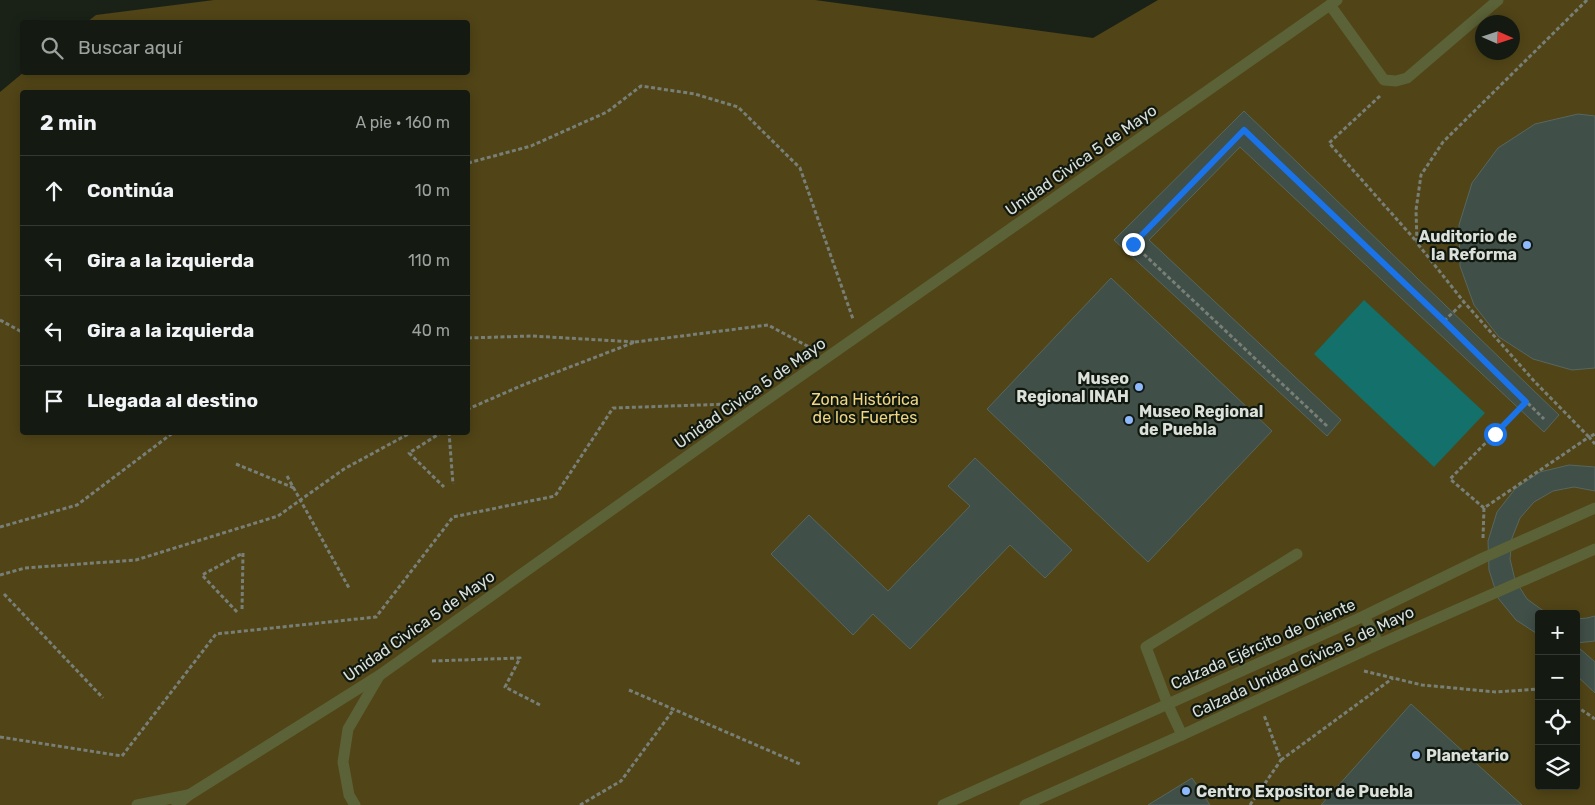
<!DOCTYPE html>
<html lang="es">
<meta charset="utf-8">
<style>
:root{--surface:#141a12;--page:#212720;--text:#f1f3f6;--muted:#9da19f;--line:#333832}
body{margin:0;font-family:Rubik,sans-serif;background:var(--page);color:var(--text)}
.controls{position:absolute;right:15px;bottom:15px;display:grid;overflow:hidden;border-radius:5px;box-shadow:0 2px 12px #0003}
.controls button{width:45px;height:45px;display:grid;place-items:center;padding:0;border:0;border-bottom:1px solid var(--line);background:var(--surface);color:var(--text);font:25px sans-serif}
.compass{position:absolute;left:1475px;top:15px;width:45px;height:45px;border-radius:50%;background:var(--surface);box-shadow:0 2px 12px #0003;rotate:93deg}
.stop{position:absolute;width:15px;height:15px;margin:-11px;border:4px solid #1a73e8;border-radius:50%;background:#fff}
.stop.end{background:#1a73e8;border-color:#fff;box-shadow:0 1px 5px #0008}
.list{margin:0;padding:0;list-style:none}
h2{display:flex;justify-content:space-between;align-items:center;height:65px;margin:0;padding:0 20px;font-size:21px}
h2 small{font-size:16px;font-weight:400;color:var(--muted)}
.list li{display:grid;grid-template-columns:32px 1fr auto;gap:15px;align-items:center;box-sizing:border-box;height:70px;padding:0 20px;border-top:1px solid var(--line)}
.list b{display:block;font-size:19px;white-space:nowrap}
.list em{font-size:16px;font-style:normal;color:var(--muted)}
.icon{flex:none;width:28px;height:28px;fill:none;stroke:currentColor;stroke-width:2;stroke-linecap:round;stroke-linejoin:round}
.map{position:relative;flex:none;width:1595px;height:805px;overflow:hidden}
.search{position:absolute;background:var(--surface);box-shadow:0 2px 12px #0003;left:20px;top:20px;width:450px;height:55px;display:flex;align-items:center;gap:12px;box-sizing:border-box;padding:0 18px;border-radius:5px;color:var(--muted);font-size:19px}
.panel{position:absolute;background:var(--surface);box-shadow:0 2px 12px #0003;left:20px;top:90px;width:450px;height:345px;border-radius:5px}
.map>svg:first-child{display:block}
</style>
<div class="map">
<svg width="1595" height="805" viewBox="0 0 1595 805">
<rect width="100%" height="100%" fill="#1a2218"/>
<path fill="#514417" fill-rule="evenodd" d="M214,0H815L1093,38L1158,0H1595V805H0V92L24,72H468V22H87L96,15ZM1482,22H1512V52H1482ZM22,92H468V432H22ZM1539,614H1576V786H1539Z"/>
<polygon fill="#13706a" points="1364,300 1485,413 1434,467 1314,354"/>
<g fill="#404f48" stroke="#57675f">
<polygon points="1244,111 1559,415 1544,432 1240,147 1149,240 1341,420 1327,436 1114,240"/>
<polygon points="1578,114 1595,116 1595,368 1572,370 1533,359 1499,337 1474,305 1460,266 1459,225 1472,183 1498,148 1535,124"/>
<polygon points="1111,278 1272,431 1148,562 987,409"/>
<polygon points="975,458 1072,550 1045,578 1010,545 910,649 873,614 853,635 771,554 809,515 888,591 970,506 948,486"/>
<polygon points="1569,465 1595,467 1595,491 1574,487 1553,491 1534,502 1520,518 1512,538 1510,559 1515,580 1527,599 1545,612 1550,614 1539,614 1539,635 1516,620 1498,598 1489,570 1488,541 1497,512 1515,489 1540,472"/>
<polygon points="1595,616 1595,641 1576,643 1576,619 1587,618"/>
<polygon points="1579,648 1595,662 1595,693 1576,675 1576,651"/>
<polygon points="1411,704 1522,805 1321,805"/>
<polygon points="1192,778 1210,805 1148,805"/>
</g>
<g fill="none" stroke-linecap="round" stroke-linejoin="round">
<g stroke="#787f77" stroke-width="3" stroke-dasharray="4 2.5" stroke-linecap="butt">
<polyline points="1587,0 1443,142 1421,175 1416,210 1417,243 1464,302 1535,382 1589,437 1595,434"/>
<polyline points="1380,96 1329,143 1417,242"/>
<polyline points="468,163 531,146 607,112 641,86 695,94 738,107 800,168 853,319"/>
<polyline points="0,320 22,332"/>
<polyline points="1444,321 1464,302"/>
<polyline points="468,338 531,336 635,342 523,385 468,409"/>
<polyline points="635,342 768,325 811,348"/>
<polyline points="1327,426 1133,244 1244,130 1444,321 1544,419"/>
<polyline points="442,432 409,453 444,487"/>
<polyline points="449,432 453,484"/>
<polyline points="236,464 294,488"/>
<polyline points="1484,508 1450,479 1526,402"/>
<polyline points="0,527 77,505 174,432"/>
<polyline points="1483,538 1484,508 1589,437 1595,444"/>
<polyline points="0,575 25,568 136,560 278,516 344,469 412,432"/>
<polyline points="4,594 103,698"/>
<polyline points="237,612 202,575 243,553 242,611"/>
<polyline points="432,661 520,658 505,687 540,705"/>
<polyline points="1364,671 1422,685 1496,692 1539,689"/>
<polyline points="629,690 800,764"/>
<polyline points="1576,706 1595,719"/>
<polyline points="0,737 122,756 216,634 376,617 453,517 555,496 613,408 729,404"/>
<polyline points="1281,760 1393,678"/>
<polyline points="580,805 621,781 674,709"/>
<polyline points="1250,805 1281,760 1264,715"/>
</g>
<g stroke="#5b6237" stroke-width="11">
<polyline points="1330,5 1384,80 1396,81 1407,78 1498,0"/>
<polyline points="1364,616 1379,644"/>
<polyline points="1182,735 1168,705 1146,647 1297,554"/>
<polyline points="137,805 188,795"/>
<polyline points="177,805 189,795 380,675 762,403 1337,0"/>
<polyline points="355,805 349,795 343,762 348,729 379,676"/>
<polyline points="943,805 1364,616 1483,558 1595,508"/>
<polyline points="1025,805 1182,735 1379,644 1595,549"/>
</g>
<polyline stroke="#787f77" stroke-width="3" stroke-dasharray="4 2.5" stroke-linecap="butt" points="287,476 349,588"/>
</g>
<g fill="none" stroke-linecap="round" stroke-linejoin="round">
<polyline stroke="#1a73e8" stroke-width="6" points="1133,244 1244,130 1444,321 1526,402 1495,434"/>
</g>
<g fill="#8eb9fc" stroke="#10180f" stroke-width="2">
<circle cx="1527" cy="245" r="5"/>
<circle cx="1139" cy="387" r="5"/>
<circle cx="1129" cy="420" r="5"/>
<circle cx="1416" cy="755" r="5"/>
<circle cx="1186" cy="791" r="5"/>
</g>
<g text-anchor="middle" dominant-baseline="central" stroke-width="4.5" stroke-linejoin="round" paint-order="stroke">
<g font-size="16" fill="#dbe1da" stroke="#10180f">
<text transform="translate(1081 160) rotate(-35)">Unidad Civica 5 de Mayo</text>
<text transform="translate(750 393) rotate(-35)">Unidad Civica 5 de Mayo</text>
<text transform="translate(419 626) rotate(-35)">Unidad Civica 5 de Mayo</text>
<text transform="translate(1263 644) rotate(-24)">Calzada Ejército de Oriente</text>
<text transform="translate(1303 662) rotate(-25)">Calzada Unidad Cívica 5 de Mayo</text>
</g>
<g font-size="16" font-weight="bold" fill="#dbe1da" stroke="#10180f" text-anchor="start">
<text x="1517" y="236" text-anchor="end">Auditorio de<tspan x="1517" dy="18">la Reforma</tspan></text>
<text x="1129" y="378" text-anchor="end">Museo<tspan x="1129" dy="18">Regional INAH</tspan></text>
<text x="1139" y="411">Museo Regional<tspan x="1139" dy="18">de Puebla</tspan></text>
<text x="1426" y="755">Planetario</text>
<text x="1196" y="791">Centro Expositor de Puebla</text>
</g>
<g font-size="16" fill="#f1d57f" stroke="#10180f">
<text x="865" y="399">Zona Histórica<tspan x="865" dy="18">de los Fuertes</tspan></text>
</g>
</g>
</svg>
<div class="controls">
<button>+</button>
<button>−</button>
<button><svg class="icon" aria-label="locate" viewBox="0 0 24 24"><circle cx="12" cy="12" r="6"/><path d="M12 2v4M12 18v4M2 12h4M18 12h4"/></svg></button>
<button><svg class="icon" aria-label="layers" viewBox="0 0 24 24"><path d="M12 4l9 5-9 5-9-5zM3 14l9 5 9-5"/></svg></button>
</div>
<svg class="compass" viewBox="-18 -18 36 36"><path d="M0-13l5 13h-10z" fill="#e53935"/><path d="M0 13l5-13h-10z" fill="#9da19f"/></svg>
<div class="stop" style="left:1495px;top:434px"></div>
<div class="stop end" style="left:1133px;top:244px"></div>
<div class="search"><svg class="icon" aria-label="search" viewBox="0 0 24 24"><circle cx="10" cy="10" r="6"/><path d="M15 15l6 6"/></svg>Buscar aquí</div>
<section class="panel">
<h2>2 min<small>A pie · 160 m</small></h2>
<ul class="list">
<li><svg class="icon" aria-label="ahead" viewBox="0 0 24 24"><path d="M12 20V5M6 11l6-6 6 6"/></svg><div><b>Continúa</b></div><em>10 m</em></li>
<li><svg class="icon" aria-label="left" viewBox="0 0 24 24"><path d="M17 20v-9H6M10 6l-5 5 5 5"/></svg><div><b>Gira a la izquierda</b></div><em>110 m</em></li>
<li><svg class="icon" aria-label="left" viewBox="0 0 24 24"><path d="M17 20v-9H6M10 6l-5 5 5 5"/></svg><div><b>Gira a la izquierda</b></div><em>40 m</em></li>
<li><svg class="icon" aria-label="arrive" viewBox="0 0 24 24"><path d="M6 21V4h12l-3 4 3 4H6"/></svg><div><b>Llegada al destino</b></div></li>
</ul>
</section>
</div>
